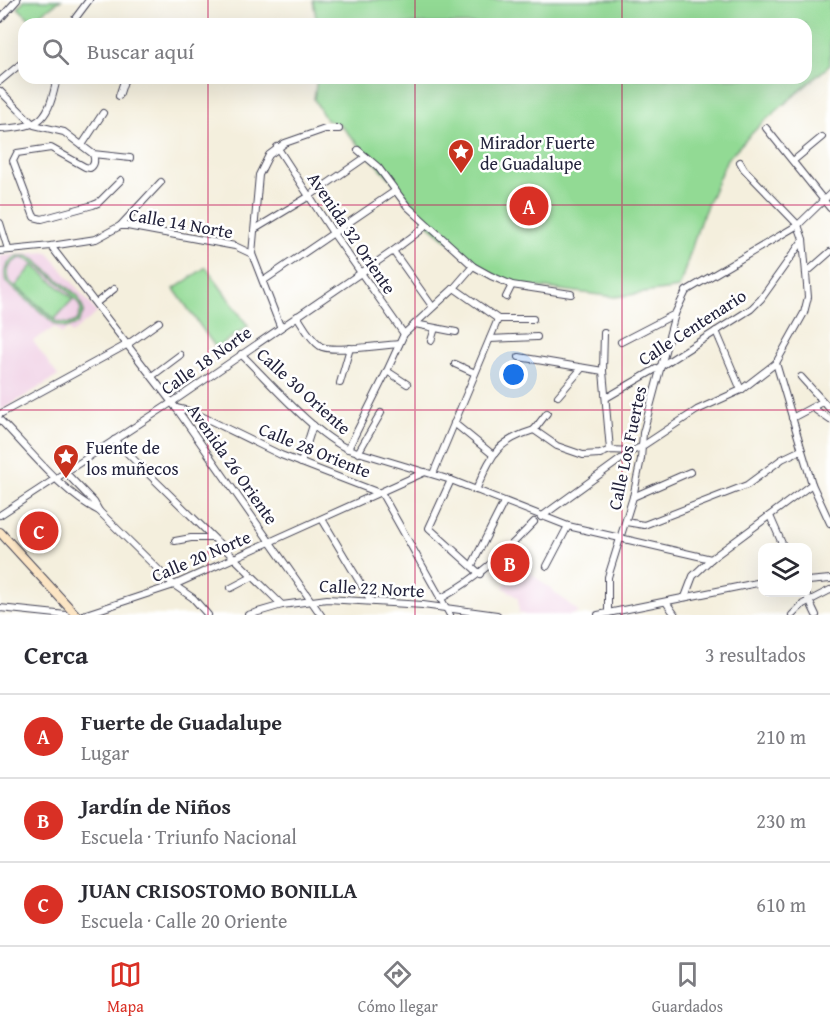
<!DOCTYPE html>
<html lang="es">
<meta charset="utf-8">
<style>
:root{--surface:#fff;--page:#f7f7f7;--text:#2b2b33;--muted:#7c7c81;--line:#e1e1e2;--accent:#d93025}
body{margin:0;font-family:"Gentium Book Plus",serif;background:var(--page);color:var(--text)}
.controls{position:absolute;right:18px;bottom:18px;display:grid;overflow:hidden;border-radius:12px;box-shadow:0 6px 24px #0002}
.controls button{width:54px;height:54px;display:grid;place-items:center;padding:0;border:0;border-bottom:2px solid var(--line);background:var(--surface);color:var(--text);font:30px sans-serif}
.you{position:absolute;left:514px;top:375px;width:21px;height:21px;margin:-15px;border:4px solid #fff;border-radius:50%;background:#1a73e8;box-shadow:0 0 0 9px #1a73e833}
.badge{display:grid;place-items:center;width:39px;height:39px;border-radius:50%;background:var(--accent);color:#fff;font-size:20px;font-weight:700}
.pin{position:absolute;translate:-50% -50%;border:3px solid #fff;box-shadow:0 2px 6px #0006}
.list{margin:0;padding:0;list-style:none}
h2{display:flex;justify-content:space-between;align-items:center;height:78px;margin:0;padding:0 24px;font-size:26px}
h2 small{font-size:20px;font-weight:400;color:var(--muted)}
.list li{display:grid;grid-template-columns:39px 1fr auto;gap:18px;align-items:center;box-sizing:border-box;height:84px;padding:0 24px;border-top:2px solid var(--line)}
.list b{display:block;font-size:22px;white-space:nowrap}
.list p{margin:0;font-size:20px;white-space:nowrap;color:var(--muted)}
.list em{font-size:20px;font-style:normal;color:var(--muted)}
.icon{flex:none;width:33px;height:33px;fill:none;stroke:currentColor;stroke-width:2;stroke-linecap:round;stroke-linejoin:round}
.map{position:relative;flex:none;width:830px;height:615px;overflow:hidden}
.search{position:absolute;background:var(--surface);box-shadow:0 6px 24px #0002;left:18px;right:18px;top:18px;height:66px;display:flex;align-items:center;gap:15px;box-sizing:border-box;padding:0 21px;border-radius:18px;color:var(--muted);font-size:22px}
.sheet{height:330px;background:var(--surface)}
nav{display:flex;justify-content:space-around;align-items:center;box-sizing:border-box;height:84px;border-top:2px solid var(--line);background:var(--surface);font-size:16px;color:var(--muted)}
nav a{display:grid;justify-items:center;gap:3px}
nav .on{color:var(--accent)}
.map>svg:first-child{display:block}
</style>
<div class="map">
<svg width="830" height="615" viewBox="0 0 830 615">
<rect width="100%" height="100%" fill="#fff"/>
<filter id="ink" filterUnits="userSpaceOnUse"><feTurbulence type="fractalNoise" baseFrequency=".0167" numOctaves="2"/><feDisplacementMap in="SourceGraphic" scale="12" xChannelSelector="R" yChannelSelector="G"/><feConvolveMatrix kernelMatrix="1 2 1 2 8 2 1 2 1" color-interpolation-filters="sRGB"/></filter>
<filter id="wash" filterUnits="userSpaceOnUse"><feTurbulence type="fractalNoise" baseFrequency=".008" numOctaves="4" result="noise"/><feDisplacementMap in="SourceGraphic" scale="24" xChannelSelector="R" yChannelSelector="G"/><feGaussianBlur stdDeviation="1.35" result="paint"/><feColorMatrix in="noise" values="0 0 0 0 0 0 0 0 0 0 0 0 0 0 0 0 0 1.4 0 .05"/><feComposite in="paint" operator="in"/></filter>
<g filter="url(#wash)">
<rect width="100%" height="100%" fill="#f4efdd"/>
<g fill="#f0d0e5">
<polygon points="48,252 97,313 72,333 68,329 62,334 55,327 33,341 58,376 0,411 0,256"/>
<polygon points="506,557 520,564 579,612 571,615 526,615 519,613 518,598 503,587 509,578 496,568"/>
</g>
<g fill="#92da94" stroke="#5a7e68" stroke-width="1.5" fill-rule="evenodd">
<polygon points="24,0 61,0 31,20 18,8"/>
<polygon points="313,0 830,0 830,65 761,124 727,159 700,222 679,288 615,297 515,284 487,272 432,228 405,194 340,125 326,120 314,99 317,78 806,78 806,24 317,24"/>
<path d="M18,256H27L35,260L78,296L84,311L78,324L65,328L55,324L7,283C2,271 6,261 18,256ZM21,258C34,259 79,297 81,310L77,321L69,324L57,322L10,282C5,271 9,262 21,258Z"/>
<polygon points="33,265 73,299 55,319 16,286"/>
<polygon points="206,267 248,326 216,348 174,289"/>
</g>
</g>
<g filter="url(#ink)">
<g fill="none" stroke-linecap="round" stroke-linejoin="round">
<defs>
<g id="street">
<polyline points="0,19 17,0"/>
<polyline points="71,24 89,0"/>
<polyline points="0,81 24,61"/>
<polyline points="0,91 34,125 64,132 93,154 130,158"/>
<polyline points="119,96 125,78"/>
<polyline points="766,128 830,208"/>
<path d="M0,129C43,127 48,119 57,78"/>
<polyline points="82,145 103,113"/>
<polyline points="277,147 333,233 404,334"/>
<polyline points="358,150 378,167 407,206 473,266 491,276 512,285 571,294"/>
<path d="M93,154C95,160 95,165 90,168L85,167L51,148L17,153L13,161L34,217L42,219L93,205L98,203L121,180"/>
<polyline points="793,161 822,137"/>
<polyline points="0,223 8,249"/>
<polyline points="120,226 161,182"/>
<polyline points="255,229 308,197 366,157"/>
<polyline points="51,246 176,408 321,615"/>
<polyline points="0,251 51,246 96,239 120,226 127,226 235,246 252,254"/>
<polyline points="393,251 432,306"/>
<polyline points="806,273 830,252"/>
<polyline points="263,281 395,191"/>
<polyline points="454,288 498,319"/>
<polyline points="506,297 512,285"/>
<polyline points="96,303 114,289"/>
<path d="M297,316C303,325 310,339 320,346C329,353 385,345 399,344"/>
<polyline points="498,319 533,319"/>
<polyline points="415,324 456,332"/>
<polyline points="280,326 252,254 259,175 269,155 285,143 325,129 339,129"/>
<polyline points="716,331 741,390"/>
<polyline points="604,333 603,371 610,450"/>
<polyline points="490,339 537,337"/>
<polyline points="431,341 435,328"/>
<polyline points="621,342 675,314"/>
<path d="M241,354C270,382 312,432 348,449L451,480L568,526L711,559"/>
<polyline points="519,357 603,371"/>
<polyline points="776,363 812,484 830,523"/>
<polyline points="455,364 475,373"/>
<polyline points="387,371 407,384"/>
<polyline points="152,376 180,355"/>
<polyline points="801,377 830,409"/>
<polyline points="340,383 350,348"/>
<polyline points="558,396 582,368"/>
<polyline points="606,398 661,366 751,309 761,299 803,240"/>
<polyline points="176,408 193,412 281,455 382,494 450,615"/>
<polyline points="813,408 830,420"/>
<polyline points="0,414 128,344 159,322"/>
<polyline points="792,418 822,402"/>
<path d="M0,420C29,449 62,493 99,511"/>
<polyline points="454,423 492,454"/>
<polyline points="534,430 557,446 583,455 600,454 610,450 632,451"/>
<polyline points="534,430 547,413"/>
<polyline points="114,440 282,605"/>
<polyline points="348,449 387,371 404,334 454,288 473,266"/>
<polyline points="358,453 381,413"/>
<polyline points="301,463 313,425"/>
<polyline points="66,473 94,502 99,511 174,585 193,598 208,615"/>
<polyline points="433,474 498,319"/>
<polyline points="451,480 429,528 480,574"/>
<path d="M476,490C492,455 495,442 534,430"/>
<polyline points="633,497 690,472"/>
<polyline points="0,515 171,403 393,251 421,230 426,224"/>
<polyline points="770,516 784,548"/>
<polyline points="541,517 632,451 641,447 697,410 741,390 776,363 804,313 808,297 803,239 798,225 744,169 740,162"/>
<polyline points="322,519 371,601"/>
<polyline points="626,522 644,525 747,485 782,459 801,450"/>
<polyline points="175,541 191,538 212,538"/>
<polyline points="472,565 504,502"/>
<polyline points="547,566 568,526"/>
<polyline points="808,581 830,579"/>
<polyline points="231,588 252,577"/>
<polyline points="805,592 816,615"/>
<polyline points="685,597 693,576 711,559 812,484"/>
<path d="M440,599C477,579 505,552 534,522"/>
<polyline points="666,602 675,615"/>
<polyline points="0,608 66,615"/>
<polyline points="608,613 608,577 633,497 641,459 643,433 675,314 686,291 798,225 830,194"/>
<polyline points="83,615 174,585 425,472"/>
<polyline points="248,615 282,605 327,599 423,605 497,615"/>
<polyline points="598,615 762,582"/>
<polyline points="792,615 803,604 830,590"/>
</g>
<polyline id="secondary" points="0,532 76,615"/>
</defs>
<use href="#street" stroke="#424153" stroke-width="8"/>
<use href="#secondary" stroke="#424153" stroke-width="10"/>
<use href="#street" stroke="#fff" stroke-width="6"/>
<use href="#secondary" stroke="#fce5c4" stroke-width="8"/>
</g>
</g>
<path fill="none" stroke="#c2185b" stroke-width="1.5" stroke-opacity="0.55" d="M208,0V24M415,0V24M622,0V24M208,78V615M415,78V615M622,78V615M0,205H830M0,410H830"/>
<defs>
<symbol id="sight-pin" viewBox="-11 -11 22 30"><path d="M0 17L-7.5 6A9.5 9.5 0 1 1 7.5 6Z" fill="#c8321e" stroke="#fff"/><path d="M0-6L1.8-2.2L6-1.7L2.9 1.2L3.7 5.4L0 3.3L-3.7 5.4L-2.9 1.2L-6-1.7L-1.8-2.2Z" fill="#fff"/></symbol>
</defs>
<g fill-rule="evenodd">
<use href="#sight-pin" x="446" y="137" width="30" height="40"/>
<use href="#sight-pin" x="51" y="442" width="30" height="40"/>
</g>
<g text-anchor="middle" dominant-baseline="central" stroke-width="5" stroke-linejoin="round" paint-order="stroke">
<g font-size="18" fill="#22223b" stroke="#fff" text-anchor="start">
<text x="480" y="142">Mirador Fuerte<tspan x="480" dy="21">de Guadalupe</tspan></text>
<text x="86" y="447">Fuente de<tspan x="86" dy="21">los muñecos</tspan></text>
</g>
<g font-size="18" fill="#22223b" stroke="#fff">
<text transform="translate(181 223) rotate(10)">Calle 14 Norte</text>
<text transform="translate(352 233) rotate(56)">Avenida 32 Oriente</text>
<text transform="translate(692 327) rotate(-33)">Calle Centenario</text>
<text transform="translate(206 360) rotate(-35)">Calle 18 Norte</text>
<text transform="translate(304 391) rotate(42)">Calle 30 Oriente</text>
<text transform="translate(627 448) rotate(-78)">Calle Los Fuertes</text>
<text transform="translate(315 450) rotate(22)">Calle 28 Oriente</text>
<text transform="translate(233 464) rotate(55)">Avenida 26 Oriente</text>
<text transform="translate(201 556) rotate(-23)">Calle 20 Norte</text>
<text transform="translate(372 588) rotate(3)">Calle 22 Norte</text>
</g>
</g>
</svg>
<div class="controls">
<button><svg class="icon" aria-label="layers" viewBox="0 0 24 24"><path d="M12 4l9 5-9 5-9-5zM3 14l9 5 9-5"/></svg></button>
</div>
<div class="you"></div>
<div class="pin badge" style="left:529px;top:206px">A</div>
<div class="pin badge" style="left:510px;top:563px">B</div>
<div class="pin badge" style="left:39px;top:531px">C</div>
<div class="search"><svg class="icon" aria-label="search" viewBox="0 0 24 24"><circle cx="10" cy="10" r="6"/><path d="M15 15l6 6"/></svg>Buscar aquí</div>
</div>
<section class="sheet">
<h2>Cerca<small>3 resultados</small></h2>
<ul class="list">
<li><span class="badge">A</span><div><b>Fuerte de Guadalupe</b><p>Lugar</p></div><em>210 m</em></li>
<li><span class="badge">B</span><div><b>Jardín de Niños</b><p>Escuela · Triunfo Nacional</p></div><em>230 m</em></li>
<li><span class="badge">C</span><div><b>JUAN CRISOSTOMO BONILLA</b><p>Escuela · Calle 20 Oriente</p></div><em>610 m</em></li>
</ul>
</section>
<nav>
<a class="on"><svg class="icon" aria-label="map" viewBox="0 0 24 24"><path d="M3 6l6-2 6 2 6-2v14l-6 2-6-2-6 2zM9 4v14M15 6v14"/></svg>Mapa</a>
<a><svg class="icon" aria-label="directions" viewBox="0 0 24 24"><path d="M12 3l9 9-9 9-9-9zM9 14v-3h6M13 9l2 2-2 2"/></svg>Cómo llegar</a>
<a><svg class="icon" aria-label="saved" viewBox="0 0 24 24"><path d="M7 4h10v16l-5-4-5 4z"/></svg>Guardados</a>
</nav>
